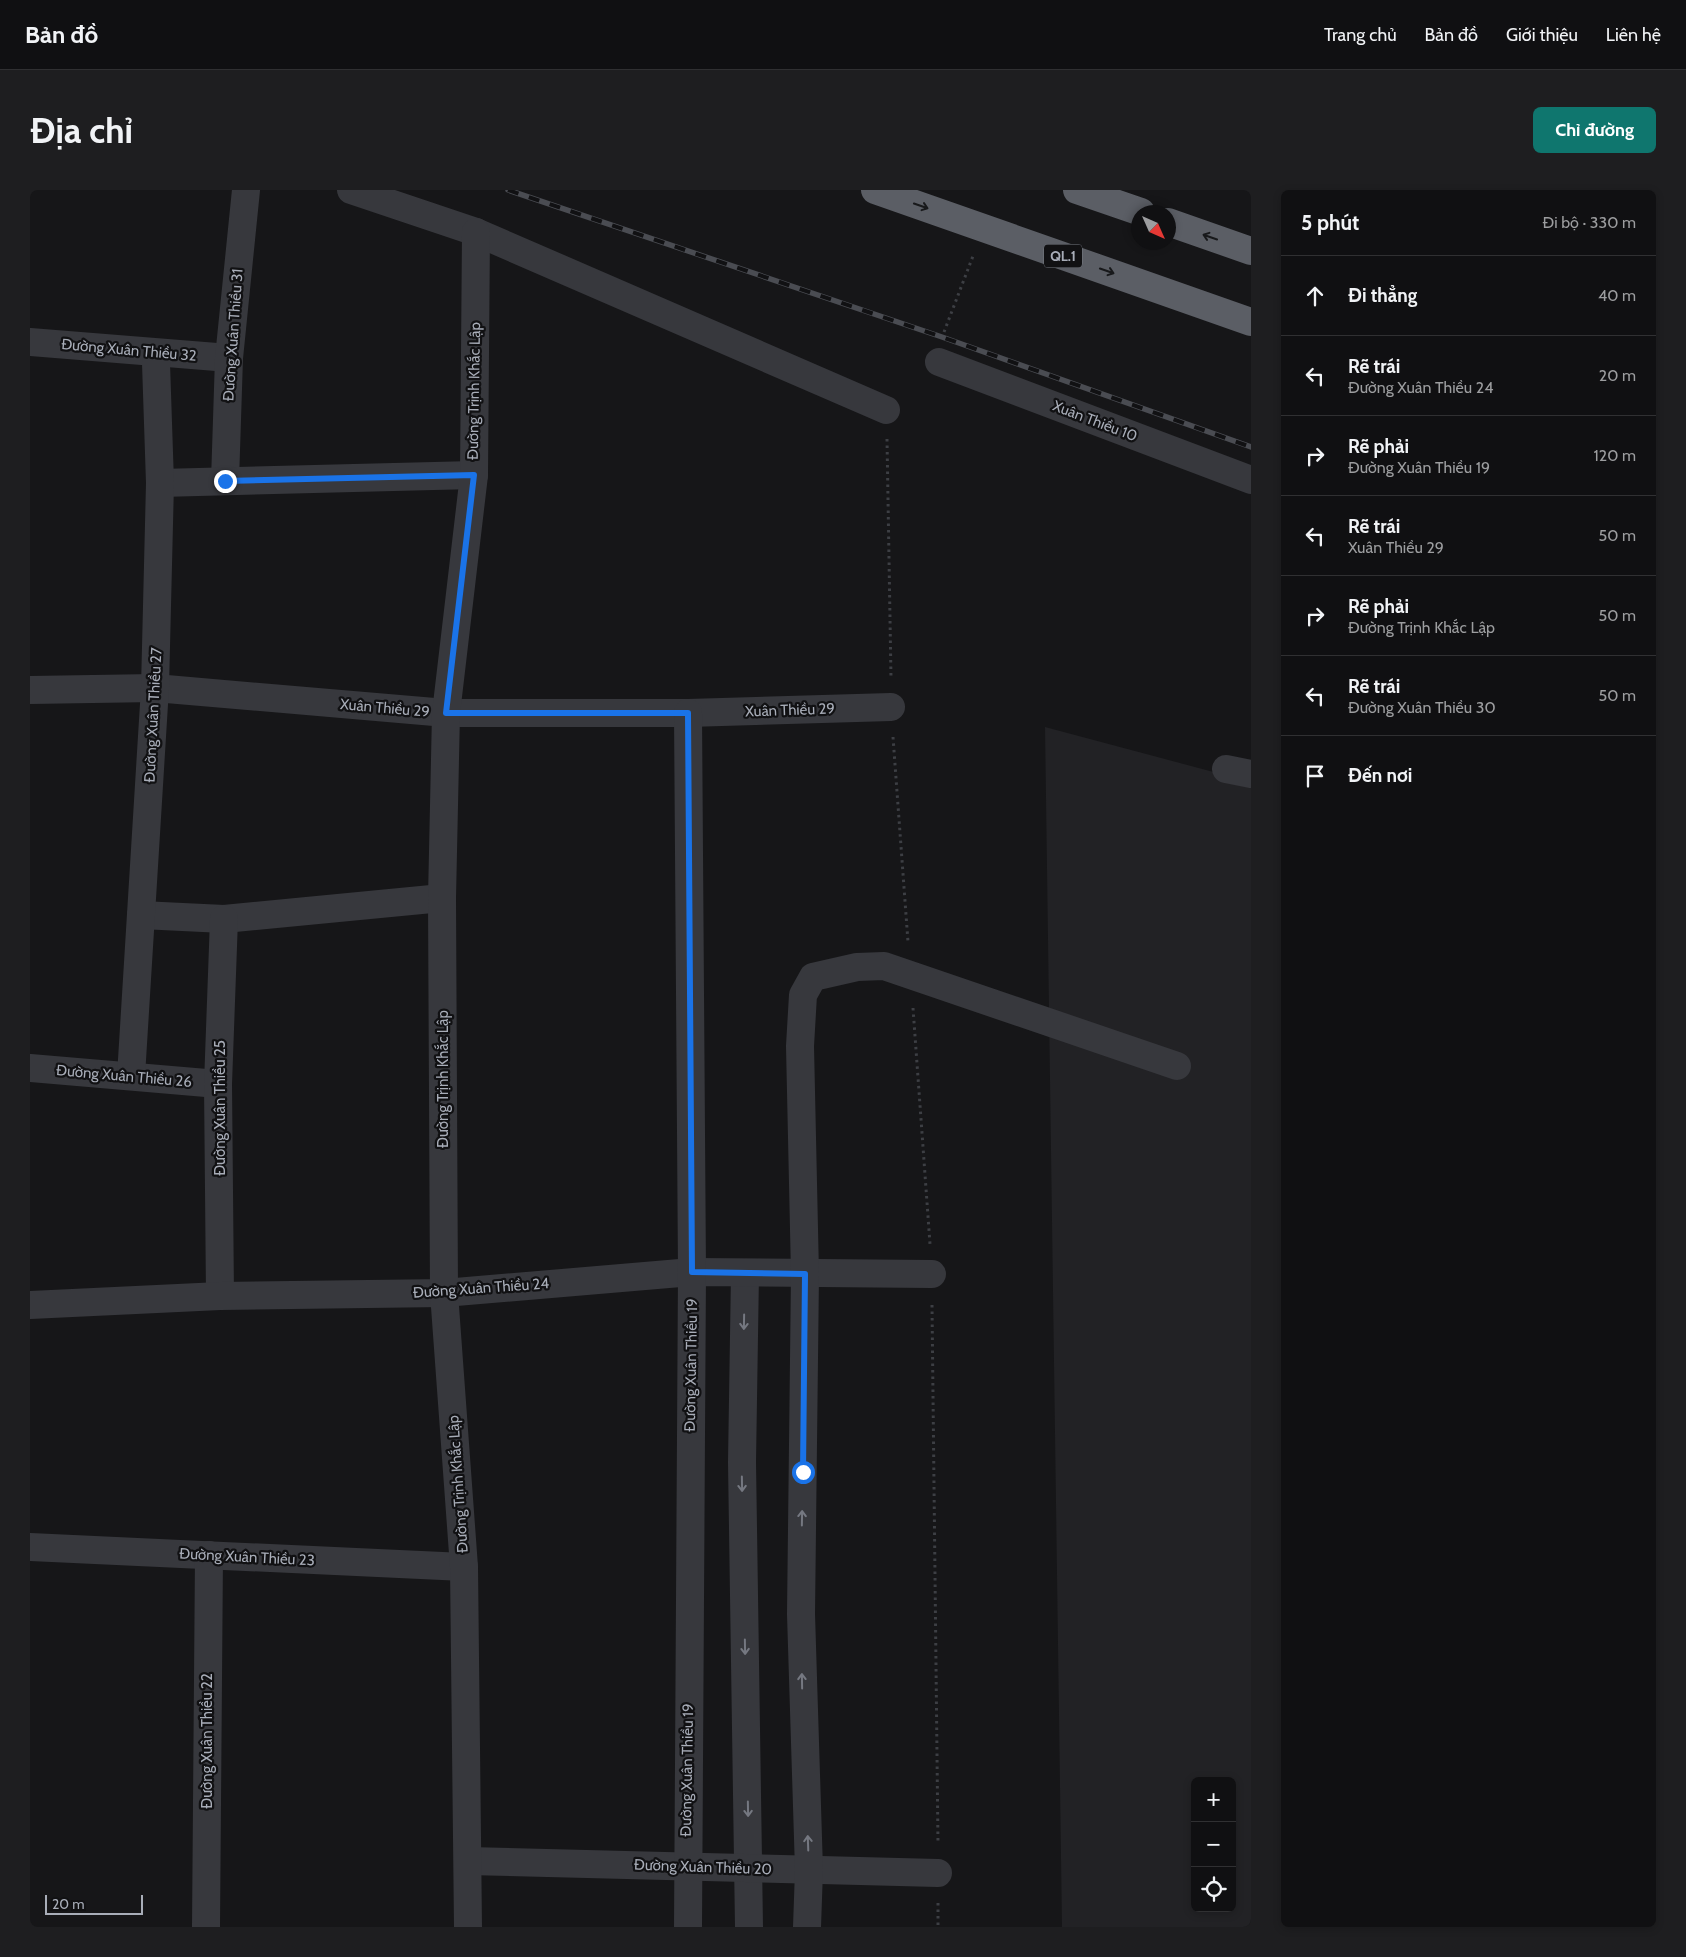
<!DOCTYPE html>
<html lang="vi">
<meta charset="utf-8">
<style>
:root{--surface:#101012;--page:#1e1e20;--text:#f1f3f6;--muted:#9c9d9f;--line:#303032;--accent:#0f766e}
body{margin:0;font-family:Cabin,sans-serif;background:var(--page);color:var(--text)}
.controls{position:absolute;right:15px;bottom:15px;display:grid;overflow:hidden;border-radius:8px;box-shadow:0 2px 8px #0003}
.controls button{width:45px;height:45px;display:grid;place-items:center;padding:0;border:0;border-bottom:1px solid var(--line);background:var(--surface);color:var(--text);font:25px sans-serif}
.compass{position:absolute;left:1101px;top:15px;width:45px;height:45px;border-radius:50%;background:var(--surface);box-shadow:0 2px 8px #0003;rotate:135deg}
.scale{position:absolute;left:15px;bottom:12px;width:98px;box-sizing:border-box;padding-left:5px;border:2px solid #a8adb8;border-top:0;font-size:14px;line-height:18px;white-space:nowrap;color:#a8adb8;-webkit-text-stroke:4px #111113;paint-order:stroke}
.stop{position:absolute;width:15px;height:15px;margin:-11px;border:4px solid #1a73e8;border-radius:50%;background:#fff}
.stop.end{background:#1a73e8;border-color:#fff;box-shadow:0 1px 5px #0008}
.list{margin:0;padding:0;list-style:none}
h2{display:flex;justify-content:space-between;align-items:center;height:65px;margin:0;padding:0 20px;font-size:21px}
h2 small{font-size:16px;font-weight:400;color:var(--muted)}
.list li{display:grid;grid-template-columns:32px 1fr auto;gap:15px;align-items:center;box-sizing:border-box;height:80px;padding:0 20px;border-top:1px solid var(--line)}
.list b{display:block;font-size:19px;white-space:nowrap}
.list p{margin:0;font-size:16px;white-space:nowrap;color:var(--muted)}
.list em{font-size:16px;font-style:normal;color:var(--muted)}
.icon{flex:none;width:28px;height:28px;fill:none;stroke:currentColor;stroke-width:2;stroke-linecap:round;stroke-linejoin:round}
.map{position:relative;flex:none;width:1221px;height:1737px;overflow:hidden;border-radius:8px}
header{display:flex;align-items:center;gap:30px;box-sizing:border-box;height:70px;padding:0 25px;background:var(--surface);border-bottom:1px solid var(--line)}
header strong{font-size:24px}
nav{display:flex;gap:28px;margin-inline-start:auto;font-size:18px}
.intro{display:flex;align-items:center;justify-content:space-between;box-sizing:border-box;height:120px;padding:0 30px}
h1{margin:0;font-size:35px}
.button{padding:12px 22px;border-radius:8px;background:var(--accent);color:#fff;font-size:18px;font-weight:700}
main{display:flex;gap:30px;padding:0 30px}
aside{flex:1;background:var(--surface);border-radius:8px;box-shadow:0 2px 8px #0003}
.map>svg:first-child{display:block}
</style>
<header>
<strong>Bản đồ</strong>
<nav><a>Trang chủ</a><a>Bản đồ</a><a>Giới thiệu</a><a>Liên hệ</a></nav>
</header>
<div class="intro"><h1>Địa chỉ</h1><a class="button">Chỉ đường</a></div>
<main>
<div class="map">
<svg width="1221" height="1737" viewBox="0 0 1221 1737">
<rect width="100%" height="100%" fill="#161618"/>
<path fill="#222225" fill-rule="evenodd" d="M1015,537L1221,592V1737H1032ZM1165,1591H1202V1718H1165Z"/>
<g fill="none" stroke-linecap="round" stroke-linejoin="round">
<g stroke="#3d3f44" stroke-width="3" stroke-dasharray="2.5 4" stroke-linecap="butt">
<polyline points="914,142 943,66"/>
<polyline points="857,249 861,488"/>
<polyline points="863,547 878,752"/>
<polyline points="883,818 900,1054"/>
<polyline points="902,1115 908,1654"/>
<polyline points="908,1713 908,1737"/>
</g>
<g stroke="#37383d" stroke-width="28">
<polyline points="321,0 446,42 856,220"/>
<polyline points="0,152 199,168"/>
<polyline points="909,172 1221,290"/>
<polyline points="195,291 199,168 216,0"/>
<polyline points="130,293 444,285"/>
<polyline points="0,500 125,498 416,523 658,523 861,517"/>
<polyline points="1196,579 1221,584"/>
<polyline points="111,725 194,729 412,708"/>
<polyline points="0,878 188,894"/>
<polyline points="101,886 125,498 130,293 126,173 129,163"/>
<polyline points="715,1083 712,1272 719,1737"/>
<polyline points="190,1106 188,894 194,729"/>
<polyline points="0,1115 190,1106 414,1103 662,1082 902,1084"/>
<polyline points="0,1357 434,1377"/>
<polyline points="438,1671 908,1683"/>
<polyline points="176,1737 179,1365"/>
<polyline points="438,1737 434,1377 414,1103 412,708 416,523 444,285 446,42"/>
<polyline points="658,1737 662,1082 658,523"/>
<polyline points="777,1737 779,1680 771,1424 775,1084 770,856 773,805 783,787 827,777 854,776 1147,876"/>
</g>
<g stroke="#5b5e65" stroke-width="28">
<polyline points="845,0 1221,132"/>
<polyline points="1047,0 1111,22"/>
<polyline points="1138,32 1221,61"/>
</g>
<defs>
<polyline id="rail" points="478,0 912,147 1221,257"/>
</defs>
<use href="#rail" stroke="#4a4c52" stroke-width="5.5"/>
<use href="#rail" stroke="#111113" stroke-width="4" stroke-dasharray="11" stroke-linecap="butt"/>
</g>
<defs><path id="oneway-shaft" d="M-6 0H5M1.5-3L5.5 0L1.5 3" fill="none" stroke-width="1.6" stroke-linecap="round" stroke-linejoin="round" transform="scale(1.25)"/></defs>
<g stroke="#18191b">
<use href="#oneway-shaft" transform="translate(891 16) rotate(19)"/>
<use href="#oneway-shaft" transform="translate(1180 47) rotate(-161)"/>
<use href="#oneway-shaft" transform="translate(1077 81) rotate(19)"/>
</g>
<g stroke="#757881">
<use href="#oneway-shaft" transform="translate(714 1132) rotate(91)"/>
<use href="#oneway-shaft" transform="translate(712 1294) rotate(89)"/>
<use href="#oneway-shaft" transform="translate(772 1328) rotate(-89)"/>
<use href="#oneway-shaft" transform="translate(715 1457) rotate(89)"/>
<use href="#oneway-shaft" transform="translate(772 1491) rotate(-91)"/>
<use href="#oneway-shaft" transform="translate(718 1619) rotate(89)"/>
<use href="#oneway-shaft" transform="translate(778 1653) rotate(-92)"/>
</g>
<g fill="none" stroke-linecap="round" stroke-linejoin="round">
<polyline stroke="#1a73e8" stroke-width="6" points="195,291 444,285 416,523 658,523 662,1082 775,1084 773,1282"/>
</g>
<g text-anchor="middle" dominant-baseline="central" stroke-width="4.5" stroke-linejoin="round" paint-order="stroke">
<rect fill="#111113" stroke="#7b7e86" stroke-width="1" x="1014" y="54.5" width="38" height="23" rx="4"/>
<g font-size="14" font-weight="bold" fill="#a8adb8">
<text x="1033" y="66">QL.1</text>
</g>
<g font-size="15" fill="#a8adb8" stroke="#111113">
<text transform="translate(203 145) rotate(-86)">Đường Xuân Thiều 31</text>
<text transform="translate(99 160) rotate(5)">Đường Xuân Thiều 32</text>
<text transform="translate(444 201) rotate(-89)">Đường Trịnh Khắc Lập</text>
<text transform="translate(1065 231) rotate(21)">Xuân Thiều 10</text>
<text transform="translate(355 518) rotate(5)">Xuân Thiều 29</text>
<text transform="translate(760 520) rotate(-2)">Xuân Thiều 29</text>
<text transform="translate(123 525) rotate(-87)">Đường Xuân Thiều 27</text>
<text transform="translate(94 886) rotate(5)">Đường Xuân Thiều 26</text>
<text transform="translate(413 889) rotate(-90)">Đường Trịnh Khắc Lập</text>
<text transform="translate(190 918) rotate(-90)">Đường Xuân Thiều 25</text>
<text transform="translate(451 1098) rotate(-4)">Đường Xuân Thiều 24</text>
<text transform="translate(661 1175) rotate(-89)">Đường Xuân Thiều 19</text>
<text transform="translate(428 1294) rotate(-94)">Đường Trịnh Khắc Lập</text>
<text transform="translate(217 1367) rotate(3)">Đường Xuân Thiều 23</text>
<text transform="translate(177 1551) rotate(-90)">Đường Xuân Thiều 22</text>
<text transform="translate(657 1580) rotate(-89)">Đường Xuân Thiều 19</text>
<text transform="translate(673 1677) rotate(2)">Đường Xuân Thiều 20</text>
</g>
</g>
</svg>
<div class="controls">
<button>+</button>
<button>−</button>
<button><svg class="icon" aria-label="locate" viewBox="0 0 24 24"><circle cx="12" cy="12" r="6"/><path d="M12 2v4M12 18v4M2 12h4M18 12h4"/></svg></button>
</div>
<svg class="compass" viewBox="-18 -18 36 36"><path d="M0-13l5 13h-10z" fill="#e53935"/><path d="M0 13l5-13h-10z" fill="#9c9d9f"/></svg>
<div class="scale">20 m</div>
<div class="stop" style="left:773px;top:1282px"></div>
<div class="stop end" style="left:195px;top:291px"></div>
</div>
<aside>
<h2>5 phút<small>Đi bộ · 330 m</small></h2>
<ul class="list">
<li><svg class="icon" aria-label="ahead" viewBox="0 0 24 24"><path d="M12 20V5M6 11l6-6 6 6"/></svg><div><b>Đi thẳng</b></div><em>40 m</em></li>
<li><svg class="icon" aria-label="left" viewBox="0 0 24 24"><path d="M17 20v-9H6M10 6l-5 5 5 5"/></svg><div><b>Rẽ trái</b><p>Đường Xuân Thiều 24</p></div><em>20 m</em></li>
<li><svg class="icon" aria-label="right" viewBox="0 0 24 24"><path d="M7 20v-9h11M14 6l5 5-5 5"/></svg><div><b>Rẽ phải</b><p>Đường Xuân Thiều 19</p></div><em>120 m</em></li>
<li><svg class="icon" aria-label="left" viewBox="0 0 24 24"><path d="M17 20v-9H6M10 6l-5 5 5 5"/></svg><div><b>Rẽ trái</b><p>Xuân Thiều 29</p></div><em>50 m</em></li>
<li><svg class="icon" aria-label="right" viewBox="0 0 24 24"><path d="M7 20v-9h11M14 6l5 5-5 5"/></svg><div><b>Rẽ phải</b><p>Đường Trịnh Khắc Lập</p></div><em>50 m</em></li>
<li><svg class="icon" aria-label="left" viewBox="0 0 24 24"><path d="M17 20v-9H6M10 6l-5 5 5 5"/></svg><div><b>Rẽ trái</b><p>Đường Xuân Thiều 30</p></div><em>50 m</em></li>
<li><svg class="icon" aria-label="arrive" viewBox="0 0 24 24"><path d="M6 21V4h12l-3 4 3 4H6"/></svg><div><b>Đến nơi</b></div></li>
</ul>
</aside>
</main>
